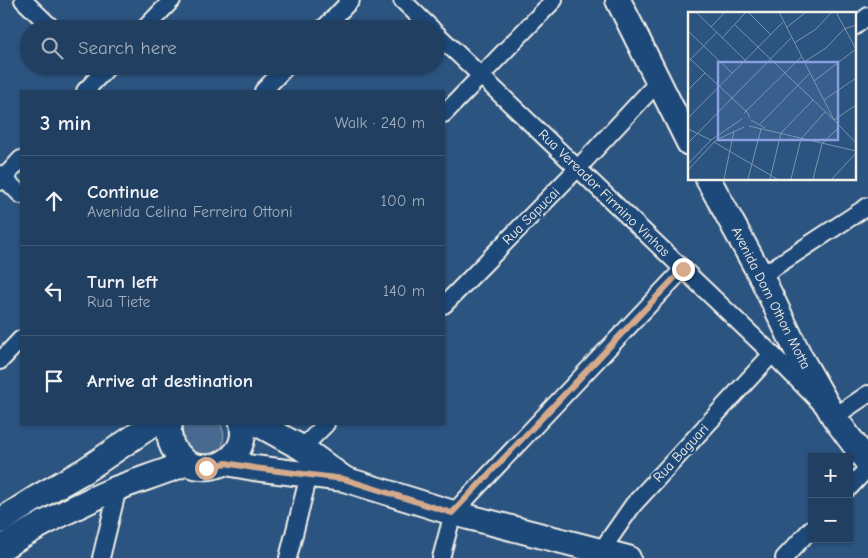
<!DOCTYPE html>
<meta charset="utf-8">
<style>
:root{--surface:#213f61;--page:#294667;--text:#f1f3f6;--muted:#a2afbd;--line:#3e5876}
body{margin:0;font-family:"Comic Neue",sans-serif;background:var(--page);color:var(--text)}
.controls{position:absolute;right:15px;bottom:15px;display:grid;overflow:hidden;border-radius:0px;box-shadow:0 1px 4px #0004}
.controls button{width:45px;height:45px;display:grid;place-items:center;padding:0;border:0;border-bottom:1px solid var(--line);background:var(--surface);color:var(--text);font:25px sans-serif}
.stop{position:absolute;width:15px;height:15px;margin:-11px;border:4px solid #d6ab8b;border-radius:50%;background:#fff}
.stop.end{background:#d6ab8b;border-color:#fff;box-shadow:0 1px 5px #0008}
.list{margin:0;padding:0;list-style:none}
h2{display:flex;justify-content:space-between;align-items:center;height:65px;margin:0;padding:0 20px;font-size:21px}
h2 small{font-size:16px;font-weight:400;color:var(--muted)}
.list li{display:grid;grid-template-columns:32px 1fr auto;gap:15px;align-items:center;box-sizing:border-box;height:90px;padding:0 20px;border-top:1px solid var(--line)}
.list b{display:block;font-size:19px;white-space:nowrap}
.list p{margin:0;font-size:16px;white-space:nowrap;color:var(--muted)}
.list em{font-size:16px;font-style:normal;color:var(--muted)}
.icon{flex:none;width:28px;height:28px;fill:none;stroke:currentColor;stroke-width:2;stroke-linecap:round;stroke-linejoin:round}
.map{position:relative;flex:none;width:868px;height:558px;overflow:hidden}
.search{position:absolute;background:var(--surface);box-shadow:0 1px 4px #0004;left:20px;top:20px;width:425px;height:55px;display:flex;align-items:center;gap:12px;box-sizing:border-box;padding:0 18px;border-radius:28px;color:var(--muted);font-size:19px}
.panel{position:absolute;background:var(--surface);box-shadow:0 1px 4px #0004;left:20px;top:90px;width:425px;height:335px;border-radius:0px}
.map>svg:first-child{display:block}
</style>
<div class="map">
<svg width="868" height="558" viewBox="0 0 868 558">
<rect width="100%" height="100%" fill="#2c5481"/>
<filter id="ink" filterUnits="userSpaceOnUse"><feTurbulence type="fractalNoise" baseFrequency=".02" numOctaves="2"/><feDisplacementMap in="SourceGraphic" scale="10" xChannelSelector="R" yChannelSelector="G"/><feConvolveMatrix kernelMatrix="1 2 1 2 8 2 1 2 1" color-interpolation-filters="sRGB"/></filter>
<g filter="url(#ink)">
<polygon fill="#496b90" stroke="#9eaebc" points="167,424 221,424 224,435 222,450 199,465"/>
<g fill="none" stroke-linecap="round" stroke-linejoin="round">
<defs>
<g id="minor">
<polyline points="23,0 53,29"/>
<polyline points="402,0 432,29"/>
<polyline points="854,27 868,16"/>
<polyline points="144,29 172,0"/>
<polyline points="323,29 351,0"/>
<polyline points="436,33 772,354 834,417 868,394"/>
<polyline points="85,91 109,66"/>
<polyline points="263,91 287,66"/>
<polyline points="444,114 554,0"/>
<polyline points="0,174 21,195"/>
<polyline points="0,182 21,159"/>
<polyline points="761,276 868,206"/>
<polyline points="444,305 578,168 658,82"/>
<polyline points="0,361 21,339"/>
<polyline points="302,448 326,424"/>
<polyline points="849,488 868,468"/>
<polyline points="101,558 118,488"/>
<polyline points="288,558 309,475"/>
<polyline points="441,558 453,513 683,269"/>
<polyline points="599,558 601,551 633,505 772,354"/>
<polyline points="784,558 812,528"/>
</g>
<g id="secondary">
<polyline points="618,0 689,143"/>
<polyline points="708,179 761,276 800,357 834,417 868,463"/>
<path d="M170,424C167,431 170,436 171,443C173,449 175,451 180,456C182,458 185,462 189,464C216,476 249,454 242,424"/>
<polyline points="258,424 302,448 343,478"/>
<polyline points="226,463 254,468 344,479 453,513 628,558"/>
<polyline points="0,521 38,497 84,471 153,424"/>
<path d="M0,549C36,526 76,506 115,489C139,480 164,472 187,463"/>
</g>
</defs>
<use href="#minor" stroke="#f4f1e8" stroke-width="20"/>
<use href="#secondary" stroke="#f4f1e8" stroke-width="28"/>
<use href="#minor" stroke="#1f4a7a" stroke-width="16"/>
<use href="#secondary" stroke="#1f4a7a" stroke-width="24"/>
</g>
</g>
<g fill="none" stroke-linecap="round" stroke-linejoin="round" filter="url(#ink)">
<polyline stroke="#d6ab8b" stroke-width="6" points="206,468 226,463 254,468 344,479 452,513 683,269"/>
</g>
<g text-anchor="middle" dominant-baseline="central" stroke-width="4.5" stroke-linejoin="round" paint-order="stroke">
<g font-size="14" fill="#f4f1e8" stroke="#1f4a7a">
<text transform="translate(604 193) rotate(44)">Rua Vereador Firmino Vinhas</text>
<text transform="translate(531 216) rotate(-45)">Rua Sapucai</text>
<text transform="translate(771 298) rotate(63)">Avenida Dom Othon Motta</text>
<text transform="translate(681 453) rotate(-47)">Rua Baguari</text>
</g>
</g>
<g transform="translate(688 12)">
<rect width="168" height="168" fill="#2c5481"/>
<path fill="none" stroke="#7c93aa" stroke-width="1" d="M8,0L57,48M60,0L82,22M91,0L146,108L168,131M148,0L168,37M46,12L146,108L168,93M23,15L37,0M98,16L118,0M0,19L44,61M34,26L58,0M106,31L128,17L144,0M0,45L59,100L62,106M0,50L29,20M116,50L138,36L156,17L168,13M126,69L168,37M0,78L17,61M136,88L168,66M56,101L113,45M0,106L95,10M63,108L77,116M72,112L121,62M61,114L168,139M0,117L23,128M26,130L89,167M0,131L103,26M0,152L23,128L54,107M0,158L28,128L56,115M36,167L46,119M60,167L73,117M82,167L93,121L125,88M103,167L113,127L137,100M125,167L134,132L151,115M144,167L168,141"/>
<path fill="#88a0e0" fill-opacity="0.15" stroke="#88a0e0" stroke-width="2.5" d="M30,50H150V128H30Z"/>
<rect width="168" height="168" fill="none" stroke="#f4f1e8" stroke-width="2.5"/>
</g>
</svg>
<div class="controls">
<button>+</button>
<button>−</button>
</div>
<div class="stop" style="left:206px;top:468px"></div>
<div class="stop end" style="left:683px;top:269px"></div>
<div class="search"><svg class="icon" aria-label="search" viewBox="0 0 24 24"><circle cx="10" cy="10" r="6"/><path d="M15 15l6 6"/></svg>Search here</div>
<section class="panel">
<h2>3 min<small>Walk · 240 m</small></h2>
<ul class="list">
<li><svg class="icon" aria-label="ahead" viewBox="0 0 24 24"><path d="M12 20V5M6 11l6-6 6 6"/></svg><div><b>Continue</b><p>Avenida Celina Ferreira Ottoni</p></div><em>100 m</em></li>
<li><svg class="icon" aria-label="left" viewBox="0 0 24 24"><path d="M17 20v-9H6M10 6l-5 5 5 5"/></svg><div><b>Turn left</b><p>Rua Tiete</p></div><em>140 m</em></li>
<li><svg class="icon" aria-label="arrive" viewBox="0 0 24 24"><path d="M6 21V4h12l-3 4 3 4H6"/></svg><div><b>Arrive at destination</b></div></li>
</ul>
</section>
</div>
